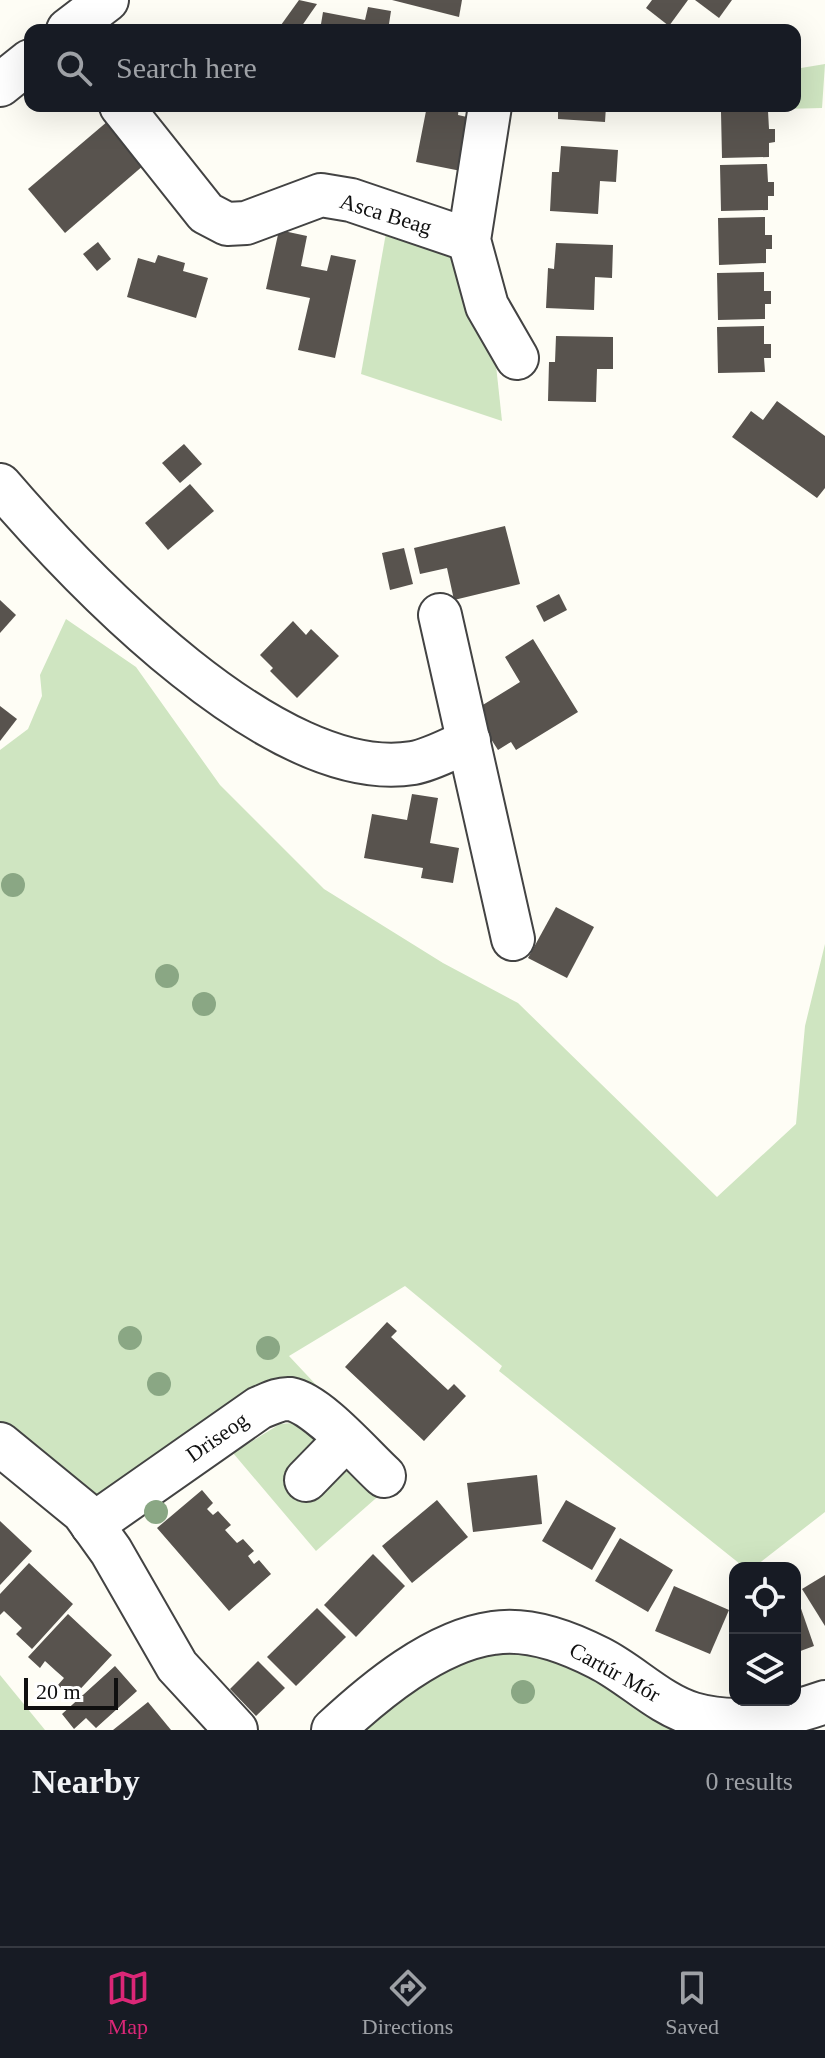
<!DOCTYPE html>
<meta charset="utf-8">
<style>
:root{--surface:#171b24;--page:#242831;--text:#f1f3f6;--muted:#9ea1a6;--line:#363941;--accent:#db2777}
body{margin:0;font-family:"Times New Roman",serif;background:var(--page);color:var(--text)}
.controls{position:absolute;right:24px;bottom:24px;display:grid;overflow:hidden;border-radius:16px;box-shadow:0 8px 32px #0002}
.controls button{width:72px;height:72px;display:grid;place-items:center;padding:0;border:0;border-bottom:2px solid var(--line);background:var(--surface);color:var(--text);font:40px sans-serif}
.scale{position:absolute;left:24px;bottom:20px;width:94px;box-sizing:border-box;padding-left:8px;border:4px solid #101010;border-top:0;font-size:22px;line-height:28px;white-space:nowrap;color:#101010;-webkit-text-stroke:6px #fff;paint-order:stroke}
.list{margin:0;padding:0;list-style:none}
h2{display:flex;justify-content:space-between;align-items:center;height:104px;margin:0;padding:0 32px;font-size:34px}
h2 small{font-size:26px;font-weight:400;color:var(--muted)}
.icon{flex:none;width:44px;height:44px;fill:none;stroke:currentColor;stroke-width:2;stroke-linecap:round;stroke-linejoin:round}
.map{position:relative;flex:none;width:825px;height:1730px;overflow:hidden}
.search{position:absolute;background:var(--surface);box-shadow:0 8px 32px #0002;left:24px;right:24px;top:24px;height:88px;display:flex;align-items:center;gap:20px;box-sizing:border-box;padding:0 28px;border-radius:16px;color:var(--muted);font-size:30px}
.sheet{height:216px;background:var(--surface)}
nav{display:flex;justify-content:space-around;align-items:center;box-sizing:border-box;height:112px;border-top:2px solid var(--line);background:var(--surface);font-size:22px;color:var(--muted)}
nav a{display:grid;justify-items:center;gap:4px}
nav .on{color:var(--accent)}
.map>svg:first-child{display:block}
</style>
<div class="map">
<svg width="825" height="1730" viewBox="0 0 825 1730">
<rect width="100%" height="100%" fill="#fefdf5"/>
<g fill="#cfe5c1">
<polygon points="825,64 822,108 663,112 664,106 795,106 795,69"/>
<polygon points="386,233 453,256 495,356 502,421 361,374"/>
<polygon points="66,619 136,667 220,785 324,889 443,963 518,1003 717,1197 796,1124 805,1026 825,944 825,1512 753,1568 745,1568 499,1371 502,1366 405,1286 289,1356 319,1388 311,1393 99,1499 0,1423 0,750 28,729 42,696 40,675"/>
<polygon points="292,1423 314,1439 314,1449 383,1492 316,1551 233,1453 280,1424"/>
<path d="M485,1649L550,1654L697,1730H361C400,1697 438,1670 485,1649Z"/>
<polygon points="0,1675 45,1730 0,1730"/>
</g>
<g fill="#58534e">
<polygon points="299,0 317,4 299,30 288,30 281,25"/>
<polygon points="392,0 462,0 459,17"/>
<polygon points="652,0 688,0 669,26 646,8"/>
<polygon points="695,0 732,0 719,18"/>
<polygon points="368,7 391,11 389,24 412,30 320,30 323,12 365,20"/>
<polygon points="427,106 459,106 458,115 476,119 466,172 416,162"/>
<polygon points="558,106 606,106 605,122 558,119"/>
<polygon points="768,111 769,129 775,129 775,142 769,143 769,157 722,158 721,112"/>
<polygon points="108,121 144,165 65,233 28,189"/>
<polygon points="561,146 618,150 616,182 600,181 598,214 550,211 552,172 559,172"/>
<polygon points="767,164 768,182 774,182 774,196 768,196 768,210 721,211 720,165"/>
<polygon points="765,217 765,235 772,235 772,249 766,249 766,263 719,265 718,218"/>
<polygon points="279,230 307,236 301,266 327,271 331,255 356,260 335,358 298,350 310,298 266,289"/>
<polygon points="98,242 111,259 97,271 83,254"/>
<polygon points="556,243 613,245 612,278 595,277 594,310 546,308 548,268 554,269"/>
<polygon points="158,255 185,263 183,271 208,278 196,318 127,297 138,258 155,263"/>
<polygon points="764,272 764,291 771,291 771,304 765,304 765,319 718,320 717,273"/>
<polygon points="764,326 764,344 771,344 771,358 764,358 765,372 718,373 717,327"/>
<polygon points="556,336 613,337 613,369 597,369 596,402 548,401 549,362 555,362"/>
<polygon points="777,401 825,436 825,488 817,498 732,437 751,411 763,420"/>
<polygon points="184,444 202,464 180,483 162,463"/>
<polygon points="190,484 214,511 168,550 145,523"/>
<polygon points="505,526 520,584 454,600 447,568 420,574 414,548"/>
<polygon points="404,548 413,584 390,590 382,553"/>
<polygon points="559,594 567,610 544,622 536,606"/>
<polygon points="0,600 16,615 0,633"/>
<polygon points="293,621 306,635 311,629 339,656 297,698 270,671 273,668 260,655"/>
<polygon points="533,639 578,712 516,750 511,742 498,750 473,711 520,682 505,657"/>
<polygon points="0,706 17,719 0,741"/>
<polygon points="412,794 438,798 430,843 459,848 453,883 421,878 423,868 364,858 372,814 407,820"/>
<polygon points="556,907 594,927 567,978 528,958"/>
<polygon points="387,1322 397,1331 391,1337 448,1390 454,1384 466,1396 424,1441 345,1367"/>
<polygon points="537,1475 542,1524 473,1532 467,1483"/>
<polygon points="202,1490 213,1503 207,1509 213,1515 218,1511 231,1525 225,1530 237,1543 243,1539 254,1551 248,1556 254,1564 259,1560 271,1574 229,1611 157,1528"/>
<polygon points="437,1500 468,1537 412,1583 382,1546"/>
<polygon points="566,1500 616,1528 592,1570 542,1541"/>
<polygon points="0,1521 32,1551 0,1585"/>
<polygon points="620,1538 673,1570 648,1612 595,1581"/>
<polygon points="373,1554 405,1586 356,1637 324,1605"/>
<polygon points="29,1563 73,1604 32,1649 16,1634 22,1628 4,1611 0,1615 0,1594"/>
<polygon points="825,1575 825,1626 802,1589"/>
<polygon points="674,1586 729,1610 710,1654 655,1631"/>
<polygon points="798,1600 814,1646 795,1653 795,1601"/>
<polygon points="317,1608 346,1637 296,1686 267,1657"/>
<polygon points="68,1614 112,1655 72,1698 58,1685 64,1678 56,1671 45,1661 40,1668 28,1657"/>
<polygon points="258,1661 285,1688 256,1716 230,1689"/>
<polygon points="115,1666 137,1691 96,1728 86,1718 74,1729 62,1714"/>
<polygon points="148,1702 171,1730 113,1730"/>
</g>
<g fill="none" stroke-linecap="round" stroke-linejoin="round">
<defs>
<g id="minor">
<polyline points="68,30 107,0"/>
<polyline points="0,85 30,61"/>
<polyline points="121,106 206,213 227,224 246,223 321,195 351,200 469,240"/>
<polyline points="490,106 469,240 487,306 517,358"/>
<path d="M0,485C81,579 276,786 413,763C431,760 452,748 469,741"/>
<polyline points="440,615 513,939"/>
<polyline points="0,1444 83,1512 111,1551 177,1666 236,1730"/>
<polyline points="306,1480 345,1440"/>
<path d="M92,1525L259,1408C269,1404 280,1398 290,1399C318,1404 363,1457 384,1476"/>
<path d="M333,1730C375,1691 435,1641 493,1633C529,1627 568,1642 599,1658C631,1674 659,1704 693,1714C738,1727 782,1717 825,1702"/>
</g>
</defs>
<use href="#minor" stroke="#434343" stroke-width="46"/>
<use href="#minor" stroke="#fff" stroke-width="42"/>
</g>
<g fill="#8aa784">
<circle cx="13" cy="885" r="12"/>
<circle cx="167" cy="976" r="12"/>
<circle cx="204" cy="1004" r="12"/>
<circle cx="130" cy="1338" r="12"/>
<circle cx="268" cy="1348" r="12"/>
<circle cx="159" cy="1384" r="12"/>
<circle cx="156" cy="1512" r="12"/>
<circle cx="523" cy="1692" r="12"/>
</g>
<g text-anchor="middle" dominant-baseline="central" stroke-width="8" stroke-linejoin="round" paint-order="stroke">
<g font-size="22" fill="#101010" stroke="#fff">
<text transform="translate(386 214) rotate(17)">Asca Beag</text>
<text transform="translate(217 1437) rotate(-35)">Driseog</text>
<text transform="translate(615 1672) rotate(29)">Cartúr Mór</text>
</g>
</g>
</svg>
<div class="controls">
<button><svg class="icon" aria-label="locate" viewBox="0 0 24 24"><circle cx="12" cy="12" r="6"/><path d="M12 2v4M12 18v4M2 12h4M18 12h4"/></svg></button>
<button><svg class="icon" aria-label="layers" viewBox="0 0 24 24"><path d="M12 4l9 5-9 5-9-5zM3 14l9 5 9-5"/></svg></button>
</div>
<div class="scale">20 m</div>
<div class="search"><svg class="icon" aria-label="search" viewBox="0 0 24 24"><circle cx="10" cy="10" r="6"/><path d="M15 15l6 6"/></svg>Search here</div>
</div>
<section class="sheet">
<h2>Nearby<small>0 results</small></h2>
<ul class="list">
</ul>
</section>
<nav>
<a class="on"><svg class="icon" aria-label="map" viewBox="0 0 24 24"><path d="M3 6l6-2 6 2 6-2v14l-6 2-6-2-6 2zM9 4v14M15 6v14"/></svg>Map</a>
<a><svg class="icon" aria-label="directions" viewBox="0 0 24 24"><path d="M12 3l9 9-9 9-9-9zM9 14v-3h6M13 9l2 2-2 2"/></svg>Directions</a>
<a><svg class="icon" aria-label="saved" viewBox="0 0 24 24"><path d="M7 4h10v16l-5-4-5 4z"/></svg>Saved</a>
</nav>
